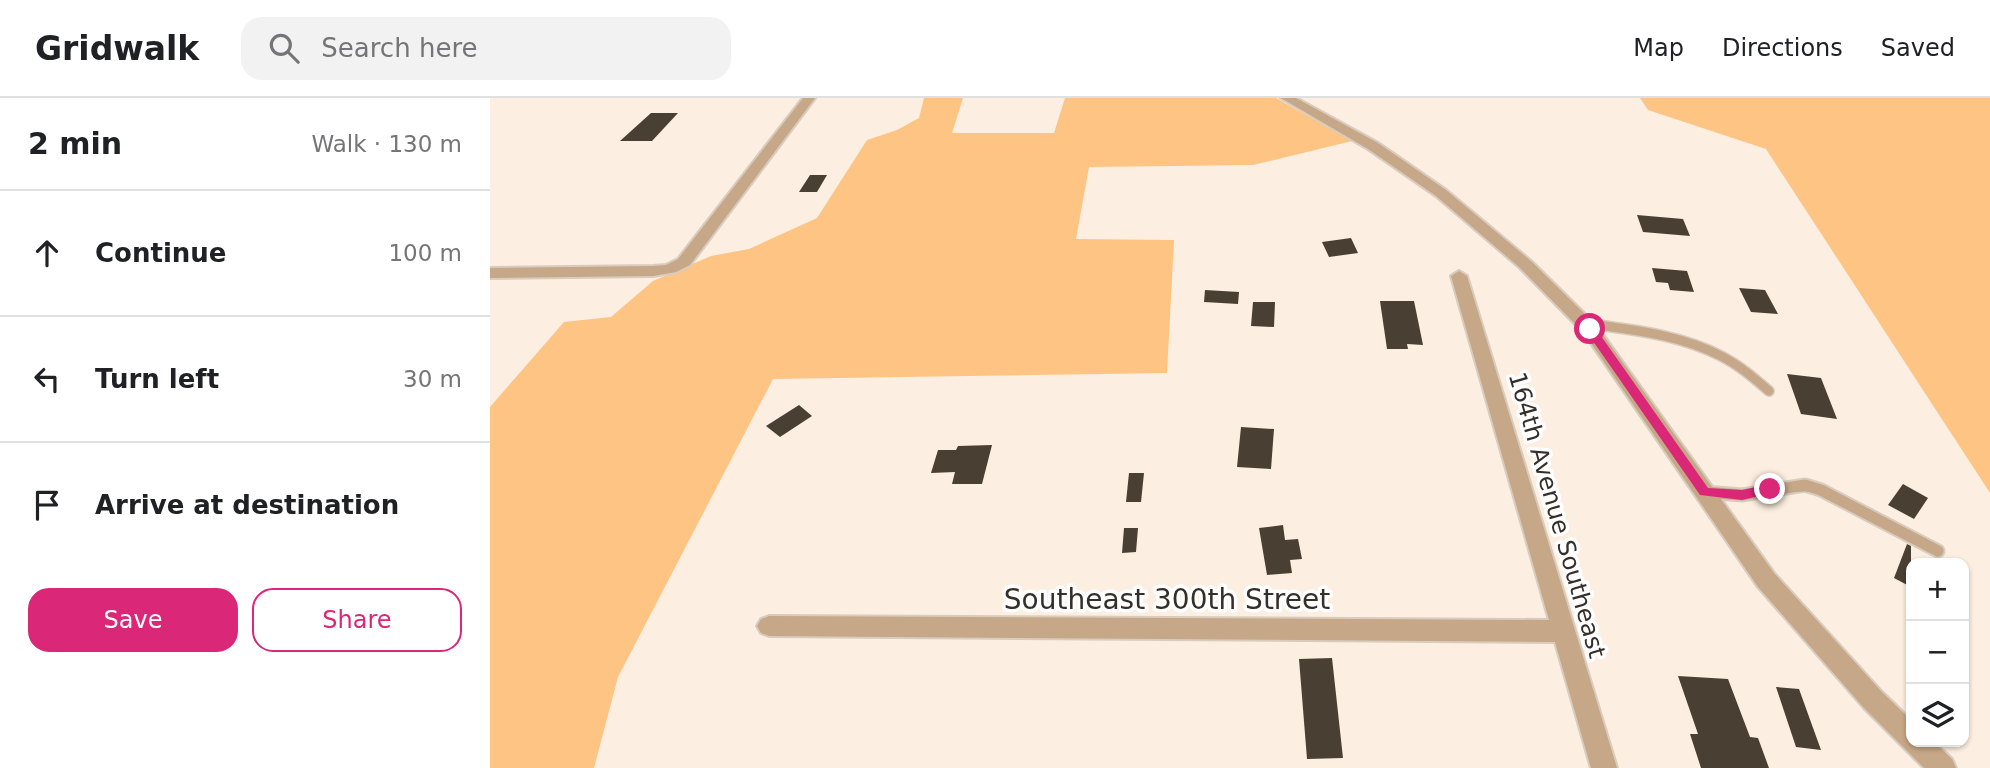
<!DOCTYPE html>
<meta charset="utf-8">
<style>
:root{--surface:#fff;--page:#f2f2f2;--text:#202124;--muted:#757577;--line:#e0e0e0;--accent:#db2777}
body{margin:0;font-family:"DejaVu Sans",sans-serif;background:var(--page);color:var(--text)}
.controls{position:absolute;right:21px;bottom:21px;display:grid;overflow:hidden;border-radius:14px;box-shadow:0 2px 5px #0004}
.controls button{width:63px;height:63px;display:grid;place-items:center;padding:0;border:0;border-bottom:2px solid var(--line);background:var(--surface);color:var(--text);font:35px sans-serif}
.stop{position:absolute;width:21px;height:21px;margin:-16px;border:5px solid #db2777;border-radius:50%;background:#fff}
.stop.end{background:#db2777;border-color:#fff;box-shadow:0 2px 7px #0008}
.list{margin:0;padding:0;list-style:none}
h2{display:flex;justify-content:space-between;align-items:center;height:91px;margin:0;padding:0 28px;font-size:30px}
h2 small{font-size:23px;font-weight:400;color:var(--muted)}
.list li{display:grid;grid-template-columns:46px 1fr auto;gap:21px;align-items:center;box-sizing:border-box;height:126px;padding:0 28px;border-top:2px solid var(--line)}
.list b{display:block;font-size:26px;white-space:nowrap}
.list em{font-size:23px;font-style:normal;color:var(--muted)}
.actions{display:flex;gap:14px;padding:21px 28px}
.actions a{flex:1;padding:16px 0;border:2px solid var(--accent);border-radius:21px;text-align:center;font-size:24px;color:var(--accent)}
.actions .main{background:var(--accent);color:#fff}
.icon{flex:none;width:38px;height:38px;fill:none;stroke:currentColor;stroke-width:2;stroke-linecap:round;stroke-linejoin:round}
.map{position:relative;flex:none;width:1500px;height:670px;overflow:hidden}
header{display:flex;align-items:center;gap:42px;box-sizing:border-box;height:98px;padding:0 35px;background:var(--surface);border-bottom:2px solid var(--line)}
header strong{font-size:33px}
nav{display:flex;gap:38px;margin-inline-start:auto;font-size:24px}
.search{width:490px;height:63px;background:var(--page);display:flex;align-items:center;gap:18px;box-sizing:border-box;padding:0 24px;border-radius:21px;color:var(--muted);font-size:26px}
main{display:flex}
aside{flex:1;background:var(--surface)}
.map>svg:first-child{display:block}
</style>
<header>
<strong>Gridwalk</strong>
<div class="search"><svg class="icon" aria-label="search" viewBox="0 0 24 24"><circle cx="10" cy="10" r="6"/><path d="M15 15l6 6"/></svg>Search here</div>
<nav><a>Map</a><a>Directions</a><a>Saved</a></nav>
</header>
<main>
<aside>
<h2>2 min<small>Walk · 130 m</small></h2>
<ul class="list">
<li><svg class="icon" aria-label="ahead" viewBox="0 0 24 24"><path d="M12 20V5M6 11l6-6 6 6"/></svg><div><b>Continue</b></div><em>100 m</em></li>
<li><svg class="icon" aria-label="left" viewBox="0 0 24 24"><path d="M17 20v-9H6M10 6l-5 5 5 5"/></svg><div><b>Turn left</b></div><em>30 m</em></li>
<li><svg class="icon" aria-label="arrive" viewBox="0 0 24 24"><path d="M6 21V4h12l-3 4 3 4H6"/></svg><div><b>Arrive at destination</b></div></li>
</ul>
<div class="actions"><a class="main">Save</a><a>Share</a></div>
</aside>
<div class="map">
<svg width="1500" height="670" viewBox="0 0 1500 670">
<rect width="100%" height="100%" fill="#fceee0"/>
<g fill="#fec484">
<polygon points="434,0 473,0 462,35 564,35 575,0 786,0 862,43 763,67 599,69 586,141 684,142 677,275 283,281 128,579 104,670 0,670 0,309 74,224 121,219 163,183 221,158 259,151 327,120 377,42 407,32 429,20"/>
<polygon points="1150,0 1500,0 1500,395 1276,51 1158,12"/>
</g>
<g fill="#4a3f33">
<polygon points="161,15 188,15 162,43 130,43"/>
<polygon points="320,77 337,77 327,94 309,94"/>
<polygon points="1147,117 1193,121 1200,138 1153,134"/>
<polygon points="861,140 868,155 839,159 832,144"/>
<polygon points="1162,170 1197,173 1204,194 1180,192 1178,185 1166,184"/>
<polygon points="1249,190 1275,192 1288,216 1261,214"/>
<polygon points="715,192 749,194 748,206 714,204"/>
<polygon points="890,203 924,203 933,247 917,246 918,251 897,251"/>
<polygon points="763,204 785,204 784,229 761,228"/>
<polygon points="1297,276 1331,280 1347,321 1311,316"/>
<polygon points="309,307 322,318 290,339 276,328"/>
<polygon points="751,329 784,331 781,371 747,369"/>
<polygon points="502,347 492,386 462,386 465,374 441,375 448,352 466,352 468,348"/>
<polygon points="639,375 654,375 651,404 636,404"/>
<polygon points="1413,386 1438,400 1424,421 1398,407"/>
<polygon points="793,427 795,442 808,441 812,461 800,462 802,475 777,477 769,430"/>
<polygon points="634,430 648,430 646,454 632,455"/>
<polygon points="1417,446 1421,448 1421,489 1404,480"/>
<polygon points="842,560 853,660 817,661 809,561"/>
<polygon points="1188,578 1238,581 1260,639 1268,640 1279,670 1211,670 1200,636 1208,636"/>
<polygon points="1286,589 1309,591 1331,652 1306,649"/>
</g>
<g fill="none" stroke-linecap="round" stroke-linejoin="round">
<defs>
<g id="service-far1">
<path d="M1095,225C1141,232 1189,236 1231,258C1249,267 1264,280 1279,293"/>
<polyline points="1304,389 1320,389"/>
</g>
<polyline id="service" points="1215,394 1252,397 1315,387 1331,392 1448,453"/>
<g id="minor">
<polygon points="313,0 325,0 200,167 186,174 163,178 0,180 0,170 163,168 176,167 188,161"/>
<polygon points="969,173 977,178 1127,670 1101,670 1065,544 279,538 271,535 267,528 271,521 279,518 1059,522 961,178"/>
</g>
<polygon id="tertiary" points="791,0 806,0 888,45 956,92 1041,163 1106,227 1284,475 1392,594 1421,622 1421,644 1444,644 1462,661 1466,670 1434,670 1374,610 1268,489 1094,235 1029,169 946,98 878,51"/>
</defs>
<use href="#service-far1" stroke="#d8ccbf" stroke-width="12"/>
<use href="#service" stroke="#d8ccbf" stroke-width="15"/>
<use href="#minor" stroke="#d8ccbf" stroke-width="4"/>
<use href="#tertiary" stroke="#d8ccbf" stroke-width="4"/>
<use href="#service-far1" stroke="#c6a787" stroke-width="9"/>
<use href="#service" stroke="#c6a787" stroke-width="11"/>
<use href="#minor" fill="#c6a787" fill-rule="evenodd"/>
<use href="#tertiary" fill="#c6a787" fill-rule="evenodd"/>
</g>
<polygon fill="#db2777" points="1096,228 1104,228 1218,390 1252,392 1280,386 1285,387 1285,394 1252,402 1210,397 1096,233"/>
<g text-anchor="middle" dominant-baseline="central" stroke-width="7" stroke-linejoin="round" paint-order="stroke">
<g font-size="24" fill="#352f2a" stroke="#fefefe">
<text transform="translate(1067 417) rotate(74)">164th Avenue Southeast</text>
</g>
<g font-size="28" fill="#352f2a" stroke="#fefefe">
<text x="677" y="501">Southeast 300th Street</text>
</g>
</g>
</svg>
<div class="controls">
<button>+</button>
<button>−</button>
<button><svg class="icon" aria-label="layers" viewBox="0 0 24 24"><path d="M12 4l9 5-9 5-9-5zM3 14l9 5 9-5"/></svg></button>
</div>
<div class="stop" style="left:1100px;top:231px"></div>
<div class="stop end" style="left:1280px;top:391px"></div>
</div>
</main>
